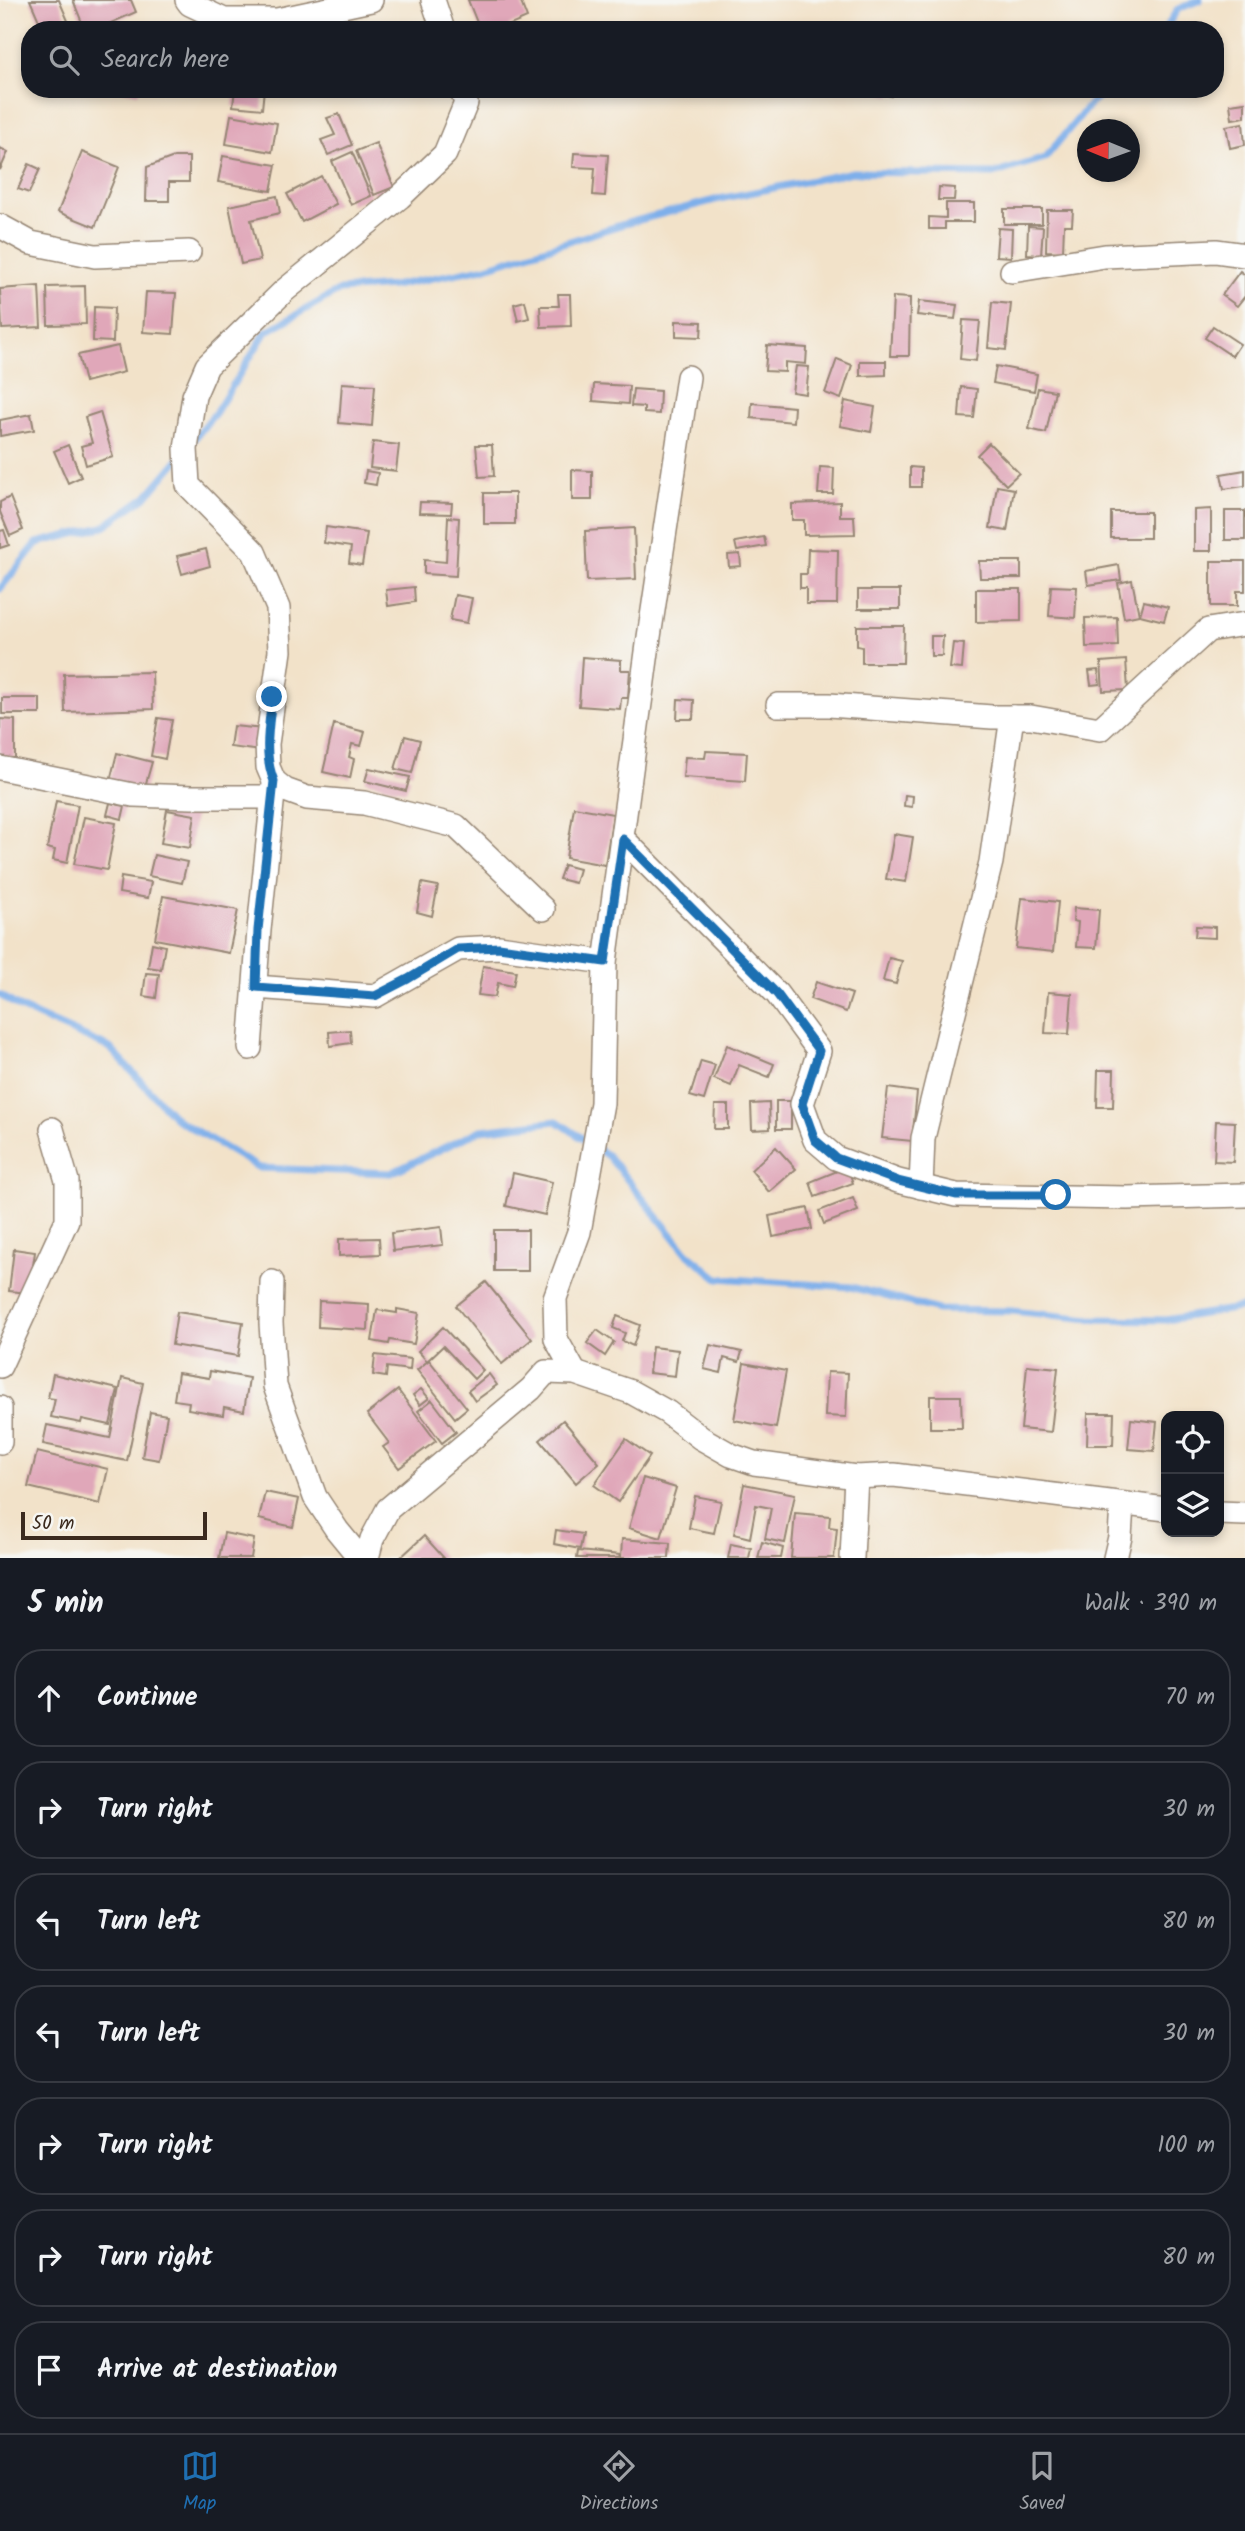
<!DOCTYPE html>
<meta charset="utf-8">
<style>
:root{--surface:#171b24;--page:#20242c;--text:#f1f3f6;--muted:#9ea1a6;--line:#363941;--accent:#1f6fb2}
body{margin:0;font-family:Kalam,sans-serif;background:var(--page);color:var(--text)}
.controls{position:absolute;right:21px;bottom:21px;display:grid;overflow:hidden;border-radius:14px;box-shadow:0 4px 10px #0003}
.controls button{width:63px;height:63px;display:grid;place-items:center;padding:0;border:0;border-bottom:2px solid var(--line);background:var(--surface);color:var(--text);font:35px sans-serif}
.compass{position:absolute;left:1077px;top:119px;width:63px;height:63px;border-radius:50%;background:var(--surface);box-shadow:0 4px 10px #0003;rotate:271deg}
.scale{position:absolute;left:21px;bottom:18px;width:186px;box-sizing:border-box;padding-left:7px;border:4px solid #3b2a1e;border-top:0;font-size:19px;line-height:24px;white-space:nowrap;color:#3b2a1e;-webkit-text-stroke:5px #f6f6f2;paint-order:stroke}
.stop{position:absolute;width:21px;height:21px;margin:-16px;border:5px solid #1f6fb2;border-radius:50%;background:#fff}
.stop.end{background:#1f6fb2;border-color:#fff;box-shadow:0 2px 7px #0008}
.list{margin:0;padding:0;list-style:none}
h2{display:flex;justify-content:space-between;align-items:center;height:91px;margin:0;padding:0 28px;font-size:30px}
h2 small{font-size:23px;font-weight:400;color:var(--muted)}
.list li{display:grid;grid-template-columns:46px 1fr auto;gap:21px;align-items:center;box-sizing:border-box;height:98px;margin:0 14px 14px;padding:0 14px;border:2px solid var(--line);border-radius:28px}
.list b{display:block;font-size:26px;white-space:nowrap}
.list em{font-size:23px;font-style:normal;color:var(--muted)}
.icon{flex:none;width:38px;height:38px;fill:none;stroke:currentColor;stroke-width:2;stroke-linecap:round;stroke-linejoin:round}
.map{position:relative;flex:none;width:1245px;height:1558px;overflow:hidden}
.search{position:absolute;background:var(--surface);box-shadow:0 4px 10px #0003;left:21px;right:21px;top:21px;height:77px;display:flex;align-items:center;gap:18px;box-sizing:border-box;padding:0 24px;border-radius:28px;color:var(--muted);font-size:26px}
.sheet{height:875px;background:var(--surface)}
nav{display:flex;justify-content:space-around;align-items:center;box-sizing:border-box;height:98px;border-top:2px solid var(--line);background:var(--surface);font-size:19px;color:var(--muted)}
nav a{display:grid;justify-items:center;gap:4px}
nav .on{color:var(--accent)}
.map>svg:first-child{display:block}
</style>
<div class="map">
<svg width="1245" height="1558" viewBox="0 0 1245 1558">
<rect width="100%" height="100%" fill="#f6f6f2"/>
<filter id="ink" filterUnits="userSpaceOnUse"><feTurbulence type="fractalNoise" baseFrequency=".0143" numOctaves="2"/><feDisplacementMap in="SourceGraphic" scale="14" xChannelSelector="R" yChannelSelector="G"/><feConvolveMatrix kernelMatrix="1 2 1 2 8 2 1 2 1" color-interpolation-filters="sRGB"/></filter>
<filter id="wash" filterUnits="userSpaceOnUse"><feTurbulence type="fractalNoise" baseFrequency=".00686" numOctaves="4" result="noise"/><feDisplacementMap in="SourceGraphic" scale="28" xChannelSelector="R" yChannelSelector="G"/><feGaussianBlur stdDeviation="1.57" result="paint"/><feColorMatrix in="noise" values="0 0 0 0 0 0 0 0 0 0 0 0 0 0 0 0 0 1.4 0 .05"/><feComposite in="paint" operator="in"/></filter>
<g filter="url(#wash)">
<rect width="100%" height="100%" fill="#f2e2c9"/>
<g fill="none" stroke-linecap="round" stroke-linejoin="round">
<g stroke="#7eafea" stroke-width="7">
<polyline points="1164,30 1178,9 1200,0"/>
<polyline points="195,438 216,412 266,332 340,290 393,286 483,268 624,224 719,199 853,172 993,174 1045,158 1091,103 1108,89"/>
<polyline points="0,589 37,543 103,527 147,496 181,456"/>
<polyline points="0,995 22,1009 110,1048 176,1119 259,1168 391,1173 481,1130 557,1121 608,1156 687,1253 718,1278 851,1287 938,1310 1011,1311 1091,1319 1166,1320 1245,1307"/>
</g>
</g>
<g id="blocks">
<g fill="#e0a7b9">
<polygon points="30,0 59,0 72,30 43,30"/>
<polygon points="73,0 131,0 136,12 95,30 85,30"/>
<polygon points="468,0 520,0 527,18 508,26 510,30 480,30"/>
<polygon points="116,89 139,89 138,94"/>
<polygon points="235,89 264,89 262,109 233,106"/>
<polygon points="867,89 892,89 891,96"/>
<polygon points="1245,102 1245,117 1232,119 1230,104"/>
<polygon points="339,114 352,145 328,155 321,140 335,135 327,118"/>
<polygon points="231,115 277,123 272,152 226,144"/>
<polygon points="1243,123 1245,145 1230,148 1226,126"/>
<polygon points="376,143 394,187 374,195 356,151"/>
<polygon points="0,148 8,152 0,170"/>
<polygon points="82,152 119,167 95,227 58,212"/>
<polygon points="352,152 371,196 351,205 332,161"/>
<polygon points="574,153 608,155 605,196 593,195 595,168 573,167"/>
<polygon points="223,156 276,165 271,191 218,182"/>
<polygon points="174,157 189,157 189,182 169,182 169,201 146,201 147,167"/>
<polygon points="29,164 40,169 29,193 18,189"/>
<polygon points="321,176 336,204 302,222 287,194"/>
<polygon points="939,187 955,188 954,200 938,200"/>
<polygon points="277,196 280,213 251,220 260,260 241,264 229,206"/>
<polygon points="946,203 974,203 974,222 945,222 945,229 929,229 929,217 946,218"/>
<rect x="1004" y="209" width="38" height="15"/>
<polygon points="1047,210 1073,210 1072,225 1064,225 1063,252 1046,251"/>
<polygon points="1028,226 1043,227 1041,255 1027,254"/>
<polygon points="998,228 1012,229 1011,257 996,256"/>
<polygon points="1240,271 1245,275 1245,296 1237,306 1222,295"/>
<polygon points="39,286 41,327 2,329 0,289"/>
<polygon points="85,286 86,324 48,325 47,287"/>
<polygon points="146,292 176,293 173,334 143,332"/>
<polygon points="558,294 570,294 571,326 541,327 540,306 559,306"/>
<polygon points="893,297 910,298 909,356 890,356"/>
<polygon points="525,301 529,318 518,321 514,304"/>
<polygon points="919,301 957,305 955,319 917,315"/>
<polygon points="992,302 1011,304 1006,350 988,348"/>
<polygon points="94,307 114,308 113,342 93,341"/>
<polygon points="963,320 980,321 976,361 960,359"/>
<polygon points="676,321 702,322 701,337 676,336"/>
<polygon points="1213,326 1240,344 1232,356 1205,338"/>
<polygon points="767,345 807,348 806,364 785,362 785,372 765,371"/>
<polygon points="118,346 124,372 85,382 78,355"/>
<polygon points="837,359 852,365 841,399 825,393"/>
<polygon points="860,361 886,361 886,375 860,376"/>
<polygon points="796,366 809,367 806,394 792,392"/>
<polygon points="996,366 1037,374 1034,391 993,383"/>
<polygon points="342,383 375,385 372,426 339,423"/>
<polygon points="594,384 629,386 628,404 593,401"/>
<polygon points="961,387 977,389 974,418 959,417"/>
<polygon points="1038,388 1055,391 1046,433 1029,429"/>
<polygon points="633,389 660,391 659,414 644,413 644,407 631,406"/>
<polygon points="845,401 875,407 871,432 840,426"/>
<polygon points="752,403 794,407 793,422 751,418"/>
<polygon points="100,412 113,457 86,465 81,446 92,443 85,417"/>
<polygon points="31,414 34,430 0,436 0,420"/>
<polygon points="373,442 399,445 396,471 370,468"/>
<polygon points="989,443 1019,473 1006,485 977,455"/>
<polygon points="68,445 81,477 68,483 54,451"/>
<polygon points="476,445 492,445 494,476 479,477"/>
<polygon points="820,467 834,468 833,494 818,494"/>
<polygon points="910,467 921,468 921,487 910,487"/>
<polygon points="572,470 592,471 592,500 572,500"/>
<polygon points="1245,470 1245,486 1224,489 1221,474"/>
<polygon points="366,471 378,473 376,485 364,483"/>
<polygon points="997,486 1014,489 1007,531 990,528"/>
<rect x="484" y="493" width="31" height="31"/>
<polygon points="10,497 23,530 10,536 0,512 0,502"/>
<polygon points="420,502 452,503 451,514 419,513"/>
<polygon points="840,502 840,516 854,516 855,534 804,535 804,520 792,520 792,504"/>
<polygon points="1211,509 1211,551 1194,551 1194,510"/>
<rect x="1225" y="511" width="20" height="29"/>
<rect x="1111" y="512" width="39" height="26"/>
<polygon points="448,517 459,518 456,576 424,574 424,560 446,562"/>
<polygon points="326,527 367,533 362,565 349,563 351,547 324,543"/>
<polygon points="634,528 636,579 587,581 585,531"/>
<polygon points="4,530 9,545 0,548 0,531"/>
<polygon points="764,537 766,546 737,551 735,542"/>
<polygon points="206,549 210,566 182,574 177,556"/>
<polygon points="808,549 838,550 837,604 806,604 806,588 800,588 800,574 807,574"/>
<polygon points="740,554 741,566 729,567 728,555"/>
<polygon points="979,561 1021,561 1021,578 980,578"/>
<polygon points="1211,561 1245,561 1245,591 1237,591 1237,606 1211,606"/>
<polygon points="1119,565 1121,580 1088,585 1086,571"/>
<polygon points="1132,580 1139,615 1124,618 1118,583"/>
<polygon points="1051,586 1077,587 1075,618 1049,616"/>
<polygon points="414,587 415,602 388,606 386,590"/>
<polygon points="976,589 1021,589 1021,621 976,622"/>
<rect x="858" y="590" width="42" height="19"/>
<polygon points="455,595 472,598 467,623 450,620"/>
<polygon points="1144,601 1168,607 1164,621 1140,615"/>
<polygon points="1117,617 1118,646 1086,647 1085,618"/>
<polygon points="857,626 904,626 903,663 862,663 862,647 857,646"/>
<polygon points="931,636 943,636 942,656 931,656"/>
<polygon points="953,643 964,644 962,669 950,668"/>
<polygon points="582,657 621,660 621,670 630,670 628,698 621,698 620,709 579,706"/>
<polygon points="1126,660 1128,690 1103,691 1101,662"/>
<polygon points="1098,670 1100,684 1091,685 1089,671"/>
<polygon points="152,672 153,709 65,712 64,674"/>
<rect x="2" y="698" width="38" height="16"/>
<polygon points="678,699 694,700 693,719 677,719"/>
<polygon points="158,718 172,720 165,759 151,756"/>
<polygon points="0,719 15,720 15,758 0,758"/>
<polygon points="334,724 365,732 361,746 352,744 349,757 354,759 350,778 323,772"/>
<polygon points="233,726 264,729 261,751 230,747"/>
<polygon points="405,736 420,740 412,773 395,769"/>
<polygon points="706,751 747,753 745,781 683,777 685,757 705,758"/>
<polygon points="117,753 152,762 144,790 110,781"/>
<polygon points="369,768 410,777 406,791 365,781"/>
<polygon points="905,795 913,796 912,807 904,806"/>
<polygon points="56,801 78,805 67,863 53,860 55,850 47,848"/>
<polygon points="110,803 125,806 122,819 107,815"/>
<polygon points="574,807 613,814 605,865 566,858"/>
<polygon points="167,810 195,815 190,848 161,843"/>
<polygon points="84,817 116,823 107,870 74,864"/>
<polygon points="894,834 913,837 906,882 886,879"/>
<polygon points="154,855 187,862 182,883 149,876"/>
<polygon points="564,865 579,869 575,883 559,879"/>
<polygon points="121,877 151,882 148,898 119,893"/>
<polygon points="422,883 438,886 432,916 417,912"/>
<polygon points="163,896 238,910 229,953 155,939"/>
<polygon points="1022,898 1058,902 1053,952 1016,948"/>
<polygon points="1074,908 1099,910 1096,948 1076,947 1078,922 1073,921"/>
<polygon points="1196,926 1215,927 1215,938 1195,937"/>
<polygon points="152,943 165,946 161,969 148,967"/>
<polygon points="889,958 902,961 896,984 883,981"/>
<polygon points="483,966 516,971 513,986 498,983 495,997 478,995"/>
<polygon points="146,973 159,974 156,998 143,996"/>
<polygon points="816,982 852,994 846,1012 810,999"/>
<polygon points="1048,992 1072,994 1069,1034 1045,1033"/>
<polygon points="350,1030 351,1043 330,1046 329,1032"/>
<polygon points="727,1045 774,1064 769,1077 739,1065 731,1086 714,1079"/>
<polygon points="701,1061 715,1065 704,1100 690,1096"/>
<polygon points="1098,1070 1114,1070 1113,1107 1097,1107"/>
<polygon points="888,1088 917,1092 912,1141 882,1138"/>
<rect x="776" y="1101" width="15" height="28"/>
<polygon points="769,1103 770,1129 752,1130 751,1104"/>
<polygon points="715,1105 728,1105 728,1129 714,1129"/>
<polygon points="1216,1121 1235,1122 1233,1162 1214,1161"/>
<polygon points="776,1147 796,1169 769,1192 751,1170"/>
<polygon points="847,1167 853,1183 815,1197 810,1182"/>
<polygon points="513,1173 552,1182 545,1215 506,1206"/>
<polygon points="853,1198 858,1211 824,1224 819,1211"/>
<polygon points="808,1208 812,1229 773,1237 769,1216"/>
<polygon points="441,1227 443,1245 393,1251 391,1233"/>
<rect x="494" y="1230" width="34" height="41"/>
<polygon points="379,1238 380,1254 339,1256 339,1239"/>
<polygon points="14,1249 35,1252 29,1293 9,1291"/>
<polygon points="486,1282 532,1339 502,1364 456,1306"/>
<polygon points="319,1301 369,1304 368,1330 318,1327"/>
<polygon points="397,1309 419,1313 414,1344 390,1340 389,1344 372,1341 377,1310 397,1313"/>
<polygon points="177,1312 243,1322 238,1356 172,1345"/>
<polygon points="617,1316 640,1325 633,1346 622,1341 625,1333 613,1328"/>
<polygon points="443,1327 483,1370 474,1379 443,1346 427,1361 418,1351"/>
<polygon points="597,1330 614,1342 605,1356 587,1343"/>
<polygon points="710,1345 742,1352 739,1362 724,1358 721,1373 704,1369"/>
<polygon points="652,1347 678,1350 675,1376 649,1373"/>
<polygon points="375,1355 411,1359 410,1370 387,1367 386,1377 373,1375"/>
<polygon points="429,1360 467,1408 455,1418 417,1370"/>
<polygon points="744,1363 786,1371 776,1428 734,1420"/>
<polygon points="1027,1365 1058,1368 1051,1432 1021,1429"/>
<polygon points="210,1371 249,1378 244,1411 224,1407 223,1415 188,1409 189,1402 174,1400 178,1373 209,1378"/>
<polygon points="827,1372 848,1373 846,1417 825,1416"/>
<polygon points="53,1374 118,1389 110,1425 82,1419 81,1423 51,1417 55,1399 48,1398"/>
<polygon points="489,1374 497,1385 475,1401 468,1391"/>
<polygon points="122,1378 143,1383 127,1461 43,1444 47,1425 110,1438"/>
<polygon points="421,1389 429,1398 420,1405 413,1395"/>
<polygon points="398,1390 436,1441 399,1468 383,1447 389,1443 367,1414"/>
<polygon points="930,1396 961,1396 962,1428 930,1428"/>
<polygon points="432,1400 456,1432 442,1443 418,1411"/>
<polygon points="150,1412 167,1415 159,1460 142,1457"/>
<polygon points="1088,1413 1114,1413 1113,1445 1087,1445"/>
<polygon points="1131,1419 1157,1422 1154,1451 1128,1449"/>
<polygon points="563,1420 599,1463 576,1483 540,1440"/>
<polygon points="626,1439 650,1456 618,1502 594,1485"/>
<polygon points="37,1452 108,1469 100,1504 28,1487"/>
<polygon points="643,1478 676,1488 661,1538 629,1528"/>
<polygon points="744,1484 795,1494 785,1543 765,1539 771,1508 756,1505 750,1538 734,1534"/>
<polygon points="265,1492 299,1499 293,1527 259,1519"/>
<polygon points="695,1496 721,1501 714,1533 689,1528"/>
<polygon points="795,1513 830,1516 829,1527 837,1528 834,1558 791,1558"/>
<polygon points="556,1530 583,1534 580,1549 554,1544"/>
<polygon points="224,1533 254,1539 251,1558 219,1558"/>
<polygon points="424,1536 444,1558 400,1558"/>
<polygon points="622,1539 670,1543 669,1558 621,1558"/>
<polygon points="762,1542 783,1548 781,1558 758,1558"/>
<polygon points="731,1544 751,1548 749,1558 728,1558"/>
<polygon points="578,1551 620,1555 619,1558 577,1558"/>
</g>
</g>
</g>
<g filter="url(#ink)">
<use href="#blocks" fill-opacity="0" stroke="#968674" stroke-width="2"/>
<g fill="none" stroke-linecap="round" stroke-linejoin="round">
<defs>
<g id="street">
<polyline points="187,0 190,4 224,20 277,20 371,0"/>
<polyline points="433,0 443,30"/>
<polyline points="461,89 466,103 445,154 400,197 284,291 207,366 194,396 190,422 186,449 188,485 254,552 278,608 280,651 267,744 268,767 274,781 285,790 307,798 364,803 456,826 543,909"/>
<polyline points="0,226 31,243 95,256 189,252"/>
<polyline points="1012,271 1105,256 1216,251 1245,255"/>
<polyline points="778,705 829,705 992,717 1031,717 1100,729 1208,630 1245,624"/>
<polyline points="0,768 133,795 192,797 273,797"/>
<polyline points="623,839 777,994 819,1051 802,1104 815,1140 836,1158 898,1181 956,1195 1127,1198 1245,1195"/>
<polyline points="255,987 375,996 458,949 499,947 605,962"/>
<polyline points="250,1048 259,930 274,784"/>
<polyline points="921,1187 923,1138 991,862 1012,717"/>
<polyline points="272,1282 271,1323 275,1386 315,1497 337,1530 360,1558"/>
<polyline points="0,1366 67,1220 67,1181 52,1129"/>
<polyline points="575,1373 556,1339 555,1298 579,1232 602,1103 605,962 649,637 688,377"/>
<polyline points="0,1408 0,1442"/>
<polyline points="1219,1513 1245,1514"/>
<polyline points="367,1558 372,1539 388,1509 531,1389 546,1372 575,1373 631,1392 667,1412 701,1438 731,1455 754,1463 856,1477 894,1475 1166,1509"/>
<polyline points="852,1558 856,1477"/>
<polyline points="1115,1558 1120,1537 1122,1505"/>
</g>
</defs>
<use href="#street" stroke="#968674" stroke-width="26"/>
<use href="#street" stroke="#fff" stroke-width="23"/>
</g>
</g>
<g fill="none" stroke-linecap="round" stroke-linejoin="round" filter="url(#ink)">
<path stroke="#1f6fb2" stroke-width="9" d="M272,697C269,726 263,754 274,781L258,930L256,987L375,996L408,979L458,949L499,947L605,962L623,839L777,994L819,1051L802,1104L815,1140L836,1158L898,1181L956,1195H1056"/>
</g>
</svg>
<div class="controls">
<button><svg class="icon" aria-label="locate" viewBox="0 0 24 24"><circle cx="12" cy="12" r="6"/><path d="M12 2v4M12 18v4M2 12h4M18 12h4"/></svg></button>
<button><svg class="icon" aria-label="layers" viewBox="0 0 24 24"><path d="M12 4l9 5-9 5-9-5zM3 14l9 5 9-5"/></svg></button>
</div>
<svg class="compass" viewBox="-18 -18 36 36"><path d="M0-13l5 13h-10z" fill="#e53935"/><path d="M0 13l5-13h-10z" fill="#9ea1a6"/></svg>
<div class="scale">50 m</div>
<div class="stop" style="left:1056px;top:1195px"></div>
<div class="stop end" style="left:272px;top:697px"></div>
<div class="search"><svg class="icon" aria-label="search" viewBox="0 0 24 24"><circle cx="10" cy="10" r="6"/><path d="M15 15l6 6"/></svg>Search here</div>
</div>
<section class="sheet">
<h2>5 min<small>Walk · 390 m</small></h2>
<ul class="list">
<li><svg class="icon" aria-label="ahead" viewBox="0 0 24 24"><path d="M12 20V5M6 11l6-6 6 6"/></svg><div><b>Continue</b></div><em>70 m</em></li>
<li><svg class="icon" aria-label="right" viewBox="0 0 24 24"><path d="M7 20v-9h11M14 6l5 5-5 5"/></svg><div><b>Turn right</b></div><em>30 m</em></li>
<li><svg class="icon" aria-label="left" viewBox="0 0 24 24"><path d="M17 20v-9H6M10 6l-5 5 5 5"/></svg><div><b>Turn left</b></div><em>80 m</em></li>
<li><svg class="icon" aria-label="left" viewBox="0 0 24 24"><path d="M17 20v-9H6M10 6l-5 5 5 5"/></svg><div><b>Turn left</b></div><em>30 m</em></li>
<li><svg class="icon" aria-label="right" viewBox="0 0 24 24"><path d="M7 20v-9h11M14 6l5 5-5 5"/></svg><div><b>Turn right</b></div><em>100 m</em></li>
<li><svg class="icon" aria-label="right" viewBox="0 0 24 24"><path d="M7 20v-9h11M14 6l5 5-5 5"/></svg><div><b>Turn right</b></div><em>80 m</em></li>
<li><svg class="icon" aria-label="arrive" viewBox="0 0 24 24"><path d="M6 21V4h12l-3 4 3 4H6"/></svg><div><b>Arrive at destination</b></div></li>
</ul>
</section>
<nav>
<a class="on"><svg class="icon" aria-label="map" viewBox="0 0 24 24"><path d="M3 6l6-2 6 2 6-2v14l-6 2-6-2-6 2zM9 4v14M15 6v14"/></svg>Map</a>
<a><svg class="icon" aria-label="directions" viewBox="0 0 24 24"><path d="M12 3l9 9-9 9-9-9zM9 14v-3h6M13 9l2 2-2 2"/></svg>Directions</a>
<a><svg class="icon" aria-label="saved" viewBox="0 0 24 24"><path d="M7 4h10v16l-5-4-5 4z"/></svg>Saved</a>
</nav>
